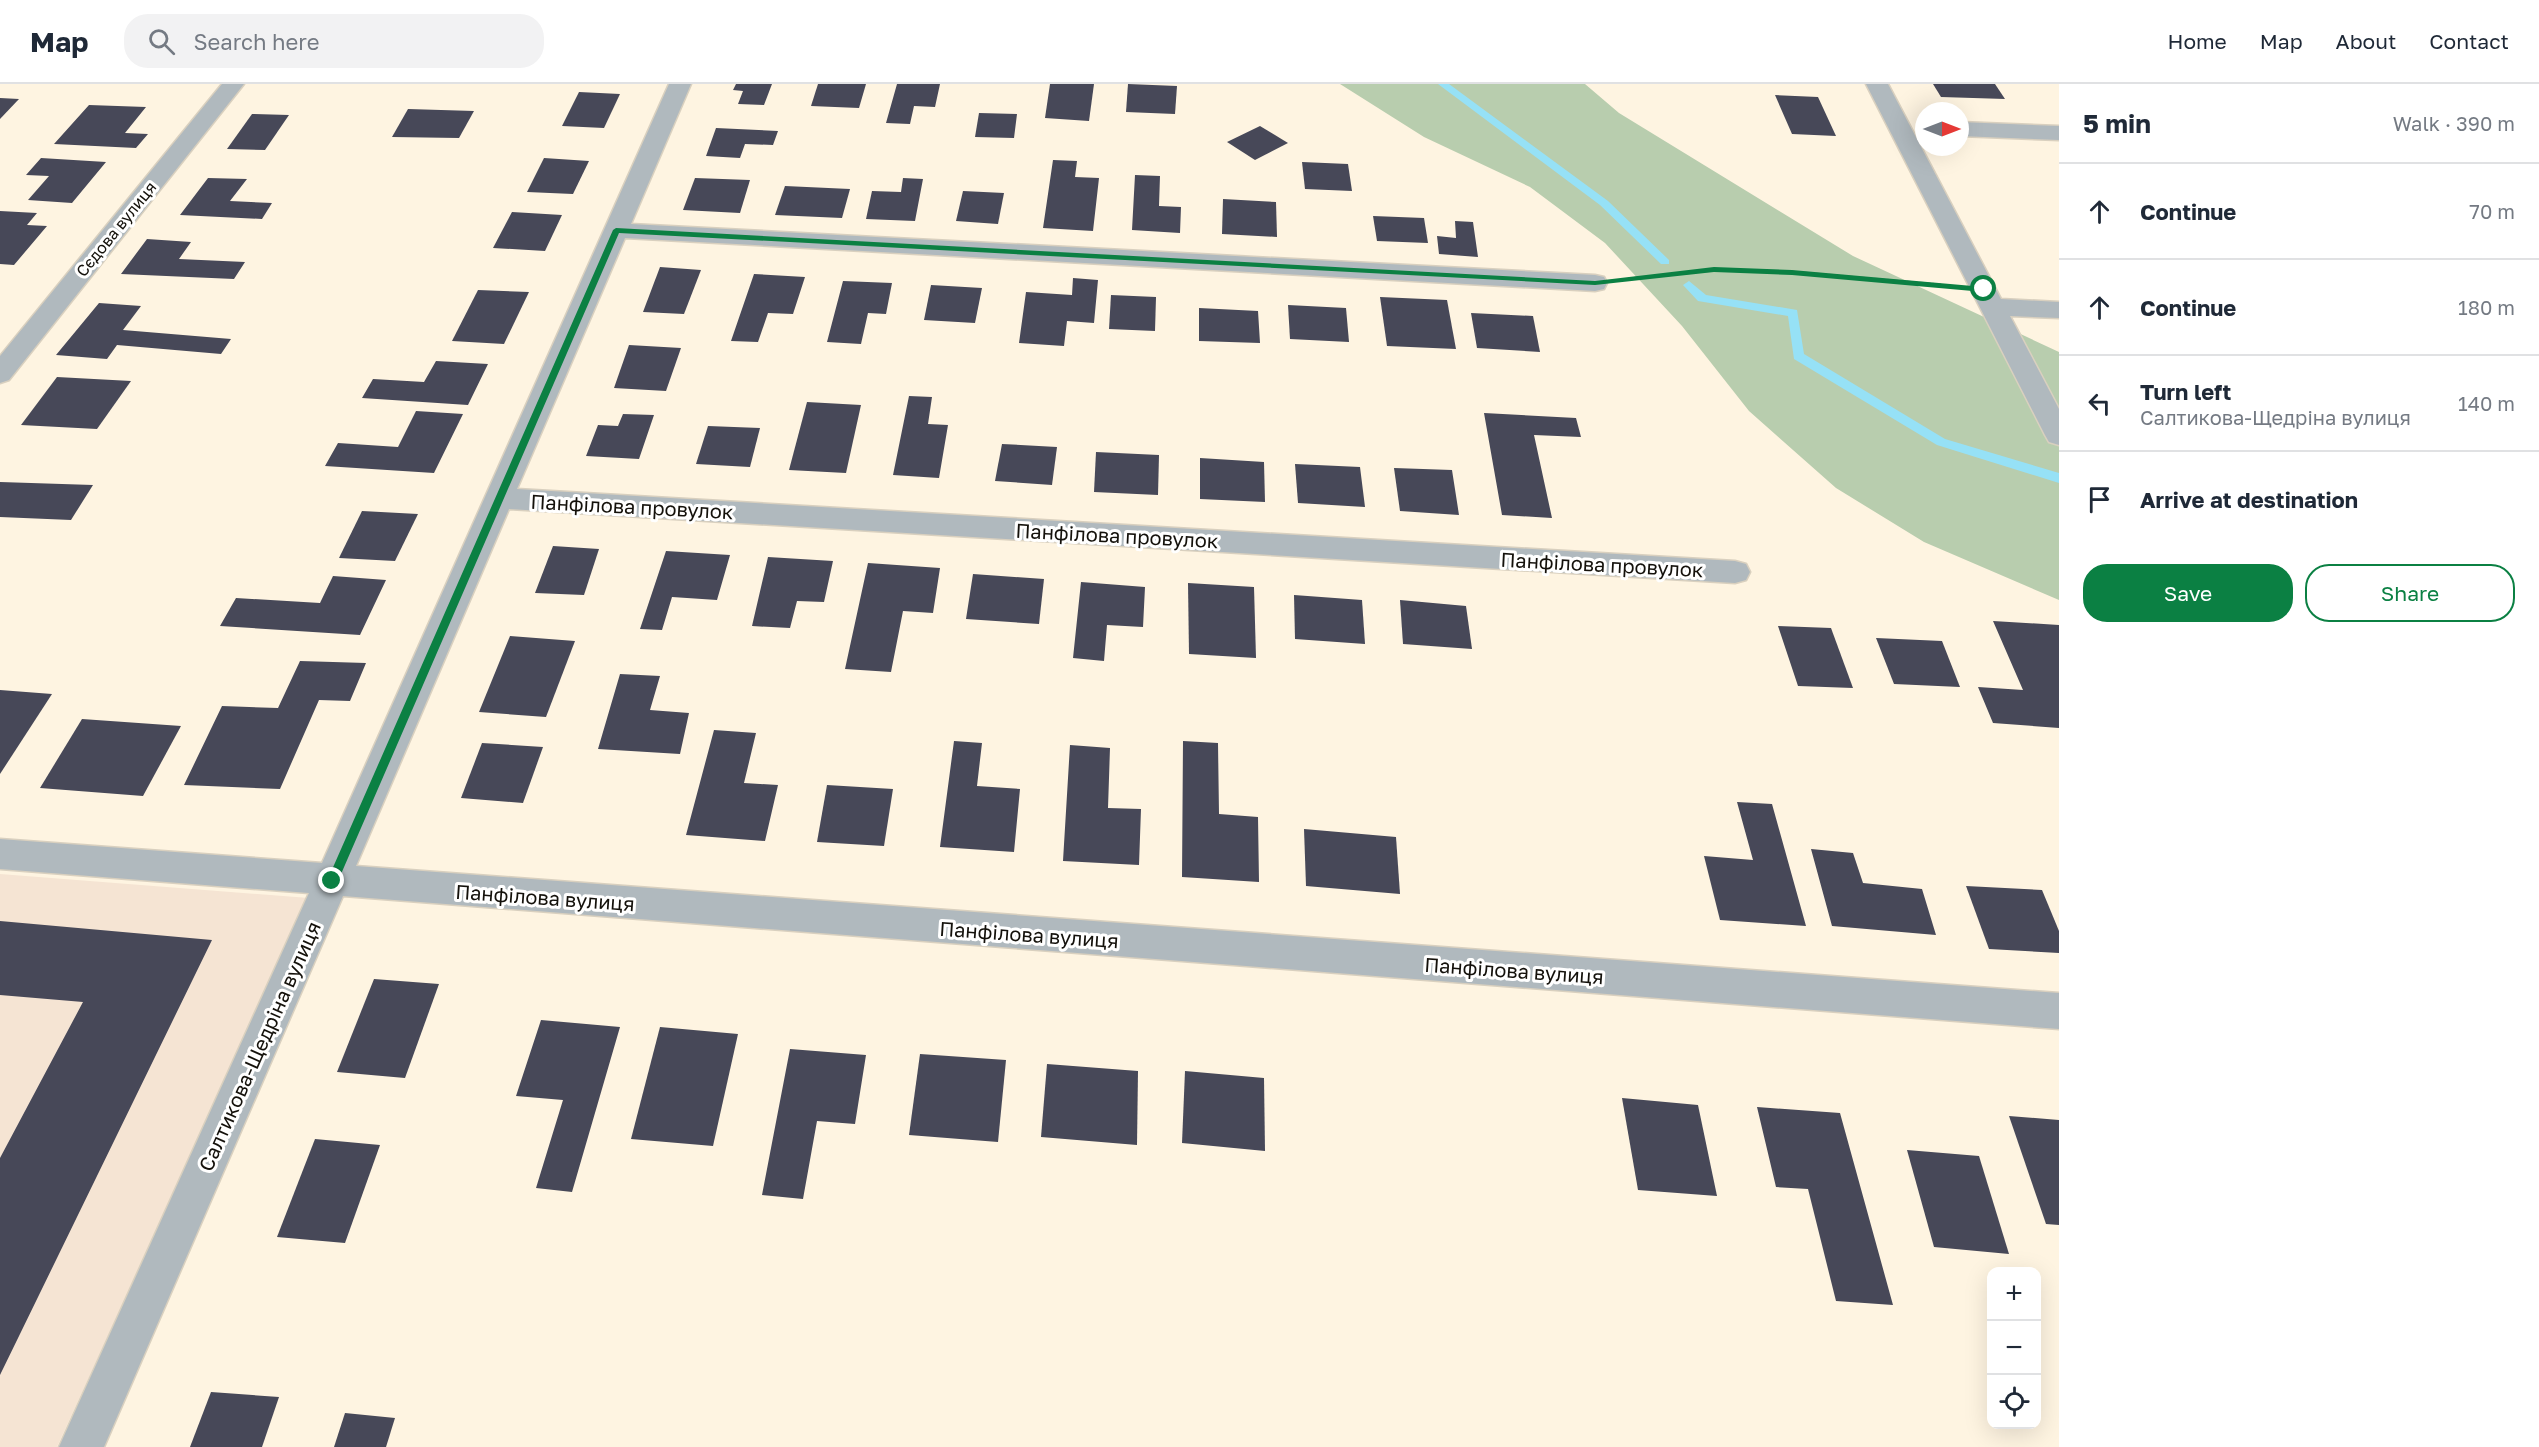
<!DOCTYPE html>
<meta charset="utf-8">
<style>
:root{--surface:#fff;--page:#f2f2f3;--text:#1f2937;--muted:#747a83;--line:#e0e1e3;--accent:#0b8043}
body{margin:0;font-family:"Golos Text",sans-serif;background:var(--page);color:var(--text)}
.controls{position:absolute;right:18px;bottom:18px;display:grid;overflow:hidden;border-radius:12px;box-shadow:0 6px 24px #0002}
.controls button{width:54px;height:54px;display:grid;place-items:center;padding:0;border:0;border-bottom:2px solid var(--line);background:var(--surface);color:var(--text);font:30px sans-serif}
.compass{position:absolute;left:1915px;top:18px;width:54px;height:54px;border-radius:50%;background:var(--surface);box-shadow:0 6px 24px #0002;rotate:90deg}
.stop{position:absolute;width:18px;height:18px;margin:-14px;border:4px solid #0b8043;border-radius:50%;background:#fff}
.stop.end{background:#0b8043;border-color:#fff;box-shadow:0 2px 6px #0008}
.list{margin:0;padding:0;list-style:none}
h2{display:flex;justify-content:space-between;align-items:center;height:78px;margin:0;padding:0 24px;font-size:26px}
h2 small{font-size:20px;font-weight:400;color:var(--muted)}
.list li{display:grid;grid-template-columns:39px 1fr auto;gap:18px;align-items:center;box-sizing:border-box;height:96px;padding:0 24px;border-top:2px solid var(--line)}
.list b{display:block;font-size:22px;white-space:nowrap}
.list p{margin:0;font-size:20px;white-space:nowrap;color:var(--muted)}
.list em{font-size:20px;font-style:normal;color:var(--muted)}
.actions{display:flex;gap:12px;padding:18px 24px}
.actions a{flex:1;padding:14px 0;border:2px solid var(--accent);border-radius:24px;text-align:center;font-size:21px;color:var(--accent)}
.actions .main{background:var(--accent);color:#fff}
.icon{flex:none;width:33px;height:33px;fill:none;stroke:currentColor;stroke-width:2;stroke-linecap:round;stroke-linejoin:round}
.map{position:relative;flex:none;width:2059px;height:1363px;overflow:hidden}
header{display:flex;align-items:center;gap:36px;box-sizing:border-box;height:84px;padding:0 30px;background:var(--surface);border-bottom:2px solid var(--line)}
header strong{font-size:28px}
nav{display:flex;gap:33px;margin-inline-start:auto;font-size:21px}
.search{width:420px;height:54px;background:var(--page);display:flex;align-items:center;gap:15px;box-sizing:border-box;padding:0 21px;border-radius:24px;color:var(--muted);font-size:22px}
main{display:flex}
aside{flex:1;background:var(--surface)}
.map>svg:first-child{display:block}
</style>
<header>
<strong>Map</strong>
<div class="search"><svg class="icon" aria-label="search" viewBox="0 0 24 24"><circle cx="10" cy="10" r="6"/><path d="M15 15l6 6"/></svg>Search here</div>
<nav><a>Home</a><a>Map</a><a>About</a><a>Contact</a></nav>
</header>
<main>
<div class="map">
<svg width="2059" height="1363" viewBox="0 0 2059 1363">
<rect width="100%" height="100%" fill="#fef4e1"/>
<polygon fill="#f5e4d3" points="0,790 309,814 57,1363 0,1363"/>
<polygon fill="#b8cdae" points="1340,0 1585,0 1619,29 1853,172 2059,268 2059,516 1924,458 1836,404 1749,327 1682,242 1605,159 1530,103 1424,53"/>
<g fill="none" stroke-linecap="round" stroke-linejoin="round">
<g fill="#96e1f6" fill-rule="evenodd">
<polygon points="1438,0 1449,0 1608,117 1669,176 1669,180 1661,180 1600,121"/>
<polygon points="1689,197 1706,211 1797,226 1804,270 1945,355 2059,389 2059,399 1937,361 1794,275 1788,232 1698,217 1683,201"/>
</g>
</g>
<g fill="#474858">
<polygon points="736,0 772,0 764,21 738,20 743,7 733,6"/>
<polygon points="818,0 866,0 859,24 811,22"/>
<polygon points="897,0 940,0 935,23 914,22 910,40 886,39"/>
<polygon points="1050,0 1094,0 1089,37 1045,34"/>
<polygon points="1128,0 1177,2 1175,30 1126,28"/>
<polygon points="1933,0 1995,0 2005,15 1941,13"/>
<polygon points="579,8 620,10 604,44 562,42"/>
<polygon points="1775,11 1818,13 1836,52 1792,50"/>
<polygon points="0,14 19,15 0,35"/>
<polygon points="89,21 146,23 125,49 148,50 136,64 54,60"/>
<polygon points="408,25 474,27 459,54 392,53"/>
<polygon points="979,29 1017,30 1014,54 975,53"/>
<polygon points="252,30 289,31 265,66 227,65"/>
<polygon points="1260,42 1288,59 1255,76 1227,58"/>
<polygon points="716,44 778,47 773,61 745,60 740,74 706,72"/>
<polygon points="41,74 106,78 72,119 28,116 49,92 26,91"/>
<polygon points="544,74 589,77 573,110 527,108"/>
<polygon points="1053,76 1077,77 1075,93 1099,94 1093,147 1043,144"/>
<polygon points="1302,78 1348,80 1352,107 1305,105"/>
<polygon points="1135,91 1160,92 1159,122 1181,123 1180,149 1132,146"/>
<polygon points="208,94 247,95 230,117 272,119 262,135 180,131"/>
<polygon points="695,94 750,96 740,129 683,126"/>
<polygon points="903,94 923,95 915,137 866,135 872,107 901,108"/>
<polygon points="785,102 850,105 842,134 775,131"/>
<polygon points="963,107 1004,109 998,140 956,137"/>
<polygon points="1223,115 1276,118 1277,153 1222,150"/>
<polygon points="0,127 37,129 27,141 47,142 14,181 0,180"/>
<polygon points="512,128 562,131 545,167 493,164"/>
<polygon points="1373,132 1424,134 1428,159 1377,157"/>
<polygon points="1455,137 1473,138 1478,173 1439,170 1437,152 1456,154"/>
<polygon points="147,155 191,158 179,175 245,178 234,195 121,190"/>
<polygon points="660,183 701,186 684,230 643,228"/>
<polygon points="754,190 805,193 793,230 768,229 758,258 731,257"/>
<polygon points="1073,194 1098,196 1094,239 1067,237 1064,262 1019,259 1026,208 1072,211"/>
<polygon points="843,197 892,199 886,230 868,229 861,260 827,258"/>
<polygon points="931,201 982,204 975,239 924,236"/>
<polygon points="478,206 529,208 504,260 452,257"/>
<polygon points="1111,211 1156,213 1155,247 1109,245"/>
<polygon points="1380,213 1447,216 1456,265 1387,262"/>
<polygon points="99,219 141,222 123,246 231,255 221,270 117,261 107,275 56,271"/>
<polygon points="1288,221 1346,224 1349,258 1290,255"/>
<polygon points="1199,224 1258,227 1260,259 1199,257"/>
<polygon points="1471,229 1533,232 1540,268 1477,264"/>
<polygon points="629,261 681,264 666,307 614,304"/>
<polygon points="436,277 488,280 468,321 362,314 373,295 424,298"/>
<polygon points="57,293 131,297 97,345 21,341"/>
<polygon points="909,312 932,313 928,340 948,341 939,394 893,391"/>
<polygon points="807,318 861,321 846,389 789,386"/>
<polygon points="416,327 463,330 434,389 325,382 338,359 398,363"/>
<polygon points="1484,329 1576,334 1581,353 1534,351 1552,434 1502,431"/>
<polygon points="623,330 654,331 639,375 586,372 598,341 618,342"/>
<polygon points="708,342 760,344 750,383 696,380"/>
<polygon points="1002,360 1057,363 1052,401 995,397"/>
<polygon points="1096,368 1159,371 1158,411 1094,408"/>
<polygon points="1200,374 1264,378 1265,418 1200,415"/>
<polygon points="1295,380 1360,383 1365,423 1298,419"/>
<polygon points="1394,384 1452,386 1459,431 1400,427"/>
<polygon points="0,398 93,401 71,436 0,433"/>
<polygon points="362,427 418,430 395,477 339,474"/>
<polygon points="553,462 599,465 584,511 535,509"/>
<polygon points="666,467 730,471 717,516 672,513 662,546 640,545"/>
<polygon points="768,473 833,477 824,518 797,517 790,544 752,542"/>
<polygon points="868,479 940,484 933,529 903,527 891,588 845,585"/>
<polygon points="973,490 1044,495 1039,540 966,535"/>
<polygon points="333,492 386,496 360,551 220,542 236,514 320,519"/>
<polygon points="1081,498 1145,503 1143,543 1107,541 1104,577 1073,574"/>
<polygon points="1188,499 1254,503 1256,574 1189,570"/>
<polygon points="1294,511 1362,516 1365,560 1295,555"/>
<polygon points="1400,516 1466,522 1472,565 1403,560"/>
<polygon points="1993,537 2059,541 2059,644 1993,639 1978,603 2023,606"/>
<polygon points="1778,542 1831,544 1853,604 1798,602"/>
<polygon points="510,552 575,557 546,633 479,628"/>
<polygon points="1876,554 1942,557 1960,603 1894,600"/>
<polygon points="300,577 366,579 350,617 319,616 280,705 184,701 222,622 278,624"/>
<polygon points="620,590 660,592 650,626 689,629 680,670 598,665"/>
<polygon points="0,606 52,610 0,690"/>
<polygon points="82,635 181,642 143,712 40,704"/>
<polygon points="714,646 756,649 744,699 778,701 765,757 686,751"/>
<polygon points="954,657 982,659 977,702 1020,705 1014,768 940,763"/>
<polygon points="1183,657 1218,659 1219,730 1258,733 1259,798 1182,793"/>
<polygon points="482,659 543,663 523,719 461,714"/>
<polygon points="1070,661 1110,664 1108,724 1141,725 1139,781 1063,777"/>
<polygon points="827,701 893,705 884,762 817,758"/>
<polygon points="1737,718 1772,720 1806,842 1720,836 1704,772 1753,776"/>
<polygon points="1304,745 1396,753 1400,810 1306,802"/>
<polygon points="1811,765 1853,769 1863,799 1922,805 1936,851 1832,842"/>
<polygon points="1966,802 2042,806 2059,847 2059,869 1989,865"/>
<polygon points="0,837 212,856 0,1291 0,1074 83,918 0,911"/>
<polygon points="374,895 439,900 405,994 337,988"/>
<polygon points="541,936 620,943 572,1108 536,1104 563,1016 516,1012"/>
<polygon points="660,943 738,950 713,1062 631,1055"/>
<polygon points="790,965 866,971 855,1040 817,1037 803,1115 762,1111"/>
<polygon points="920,970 1006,976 998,1058 909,1051"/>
<polygon points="1047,980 1138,987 1137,1061 1041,1053"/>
<polygon points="1185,987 1264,994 1265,1067 1182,1059"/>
<polygon points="1622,1014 1698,1021 1717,1112 1638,1106"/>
<polygon points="1757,1023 1840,1029 1893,1221 1836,1217 1808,1105 1776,1103"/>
<polygon points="2009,1032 2059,1036 2059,1141 2046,1140"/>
<polygon points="315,1055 380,1061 345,1159 277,1153"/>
<polygon points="1907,1066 1979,1072 2009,1170 1934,1163"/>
<polygon points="211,1308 279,1313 262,1363 190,1363"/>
<polygon points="345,1329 395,1334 386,1363 334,1363"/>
</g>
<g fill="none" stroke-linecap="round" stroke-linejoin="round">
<defs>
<g id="minor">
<polygon points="222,0 244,0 9,296 0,299 0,272"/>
<polygon points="669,0 691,0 631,140 1595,191 1604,193 1607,199 1604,205 1595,207 625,154 517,405 1735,477 1746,480 1750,488 1746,496 1735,499 509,425 356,782 2059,909 2059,945 343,812 104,1363 59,1363 309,809 0,785 0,755 322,779"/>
<polygon points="1866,0 1888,0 2001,215 2059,218 2059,234 2010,232 2059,325 2059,361 2049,358 2045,351"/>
<polygon points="1960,38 2059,42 2059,56 1960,52"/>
</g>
</defs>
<use href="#minor" stroke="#d9d0bf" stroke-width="3"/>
<polyline stroke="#a29b8d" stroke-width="3" stroke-dasharray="4.5 2" stroke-linecap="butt" points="1628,195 1714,186 1792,188 1941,201"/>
<use href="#minor" fill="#b0b9be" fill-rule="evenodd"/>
</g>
<polygon fill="#0b8043" points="616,144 1595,197 1714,183 1792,186 1984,203 1988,205 1984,208 1792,191 1714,188 1595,201 619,149 338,797 336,801 329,801 327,797 613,146"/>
<g text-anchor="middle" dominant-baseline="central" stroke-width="6" stroke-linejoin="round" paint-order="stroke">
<g font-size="16" fill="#14110b" stroke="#fff">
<text transform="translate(116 145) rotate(-51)">Сєдова вулиця</text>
</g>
<g font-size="20" fill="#14110b" stroke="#fff">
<text transform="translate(632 422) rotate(3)">Панфілова провулок</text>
<text transform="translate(1117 451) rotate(3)">Панфілова провулок</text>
<text transform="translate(1602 480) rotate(3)">Панфілова провулок</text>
<text transform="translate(545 813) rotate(4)">Панфілова вулиця</text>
<text transform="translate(1029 850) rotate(4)">Панфілова вулиця</text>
<text transform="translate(1514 886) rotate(4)">Панфілова вулиця</text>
<text transform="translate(259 962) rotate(-66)">Салтикова-Щедріна вулиця</text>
</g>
</g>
</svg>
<div class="controls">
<button>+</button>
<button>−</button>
<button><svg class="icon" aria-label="locate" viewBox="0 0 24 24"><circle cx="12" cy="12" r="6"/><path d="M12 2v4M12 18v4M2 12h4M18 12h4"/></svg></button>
</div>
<svg class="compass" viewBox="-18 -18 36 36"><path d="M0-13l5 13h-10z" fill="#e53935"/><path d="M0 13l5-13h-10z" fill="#747a83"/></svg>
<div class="stop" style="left:1984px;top:205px"></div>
<div class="stop end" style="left:332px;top:797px"></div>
</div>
<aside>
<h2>5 min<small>Walk · 390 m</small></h2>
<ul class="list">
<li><svg class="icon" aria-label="ahead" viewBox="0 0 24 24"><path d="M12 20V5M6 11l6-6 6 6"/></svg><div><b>Continue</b></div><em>70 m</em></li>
<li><svg class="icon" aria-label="ahead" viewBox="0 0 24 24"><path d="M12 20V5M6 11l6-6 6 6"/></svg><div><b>Continue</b></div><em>180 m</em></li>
<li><svg class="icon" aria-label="left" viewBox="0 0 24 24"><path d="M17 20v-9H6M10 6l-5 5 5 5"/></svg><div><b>Turn left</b><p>Салтикова-Щедріна вулиця</p></div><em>140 m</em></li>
<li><svg class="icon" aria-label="arrive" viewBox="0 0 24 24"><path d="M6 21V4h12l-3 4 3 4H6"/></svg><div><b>Arrive at destination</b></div></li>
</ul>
<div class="actions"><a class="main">Save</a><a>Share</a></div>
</aside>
</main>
